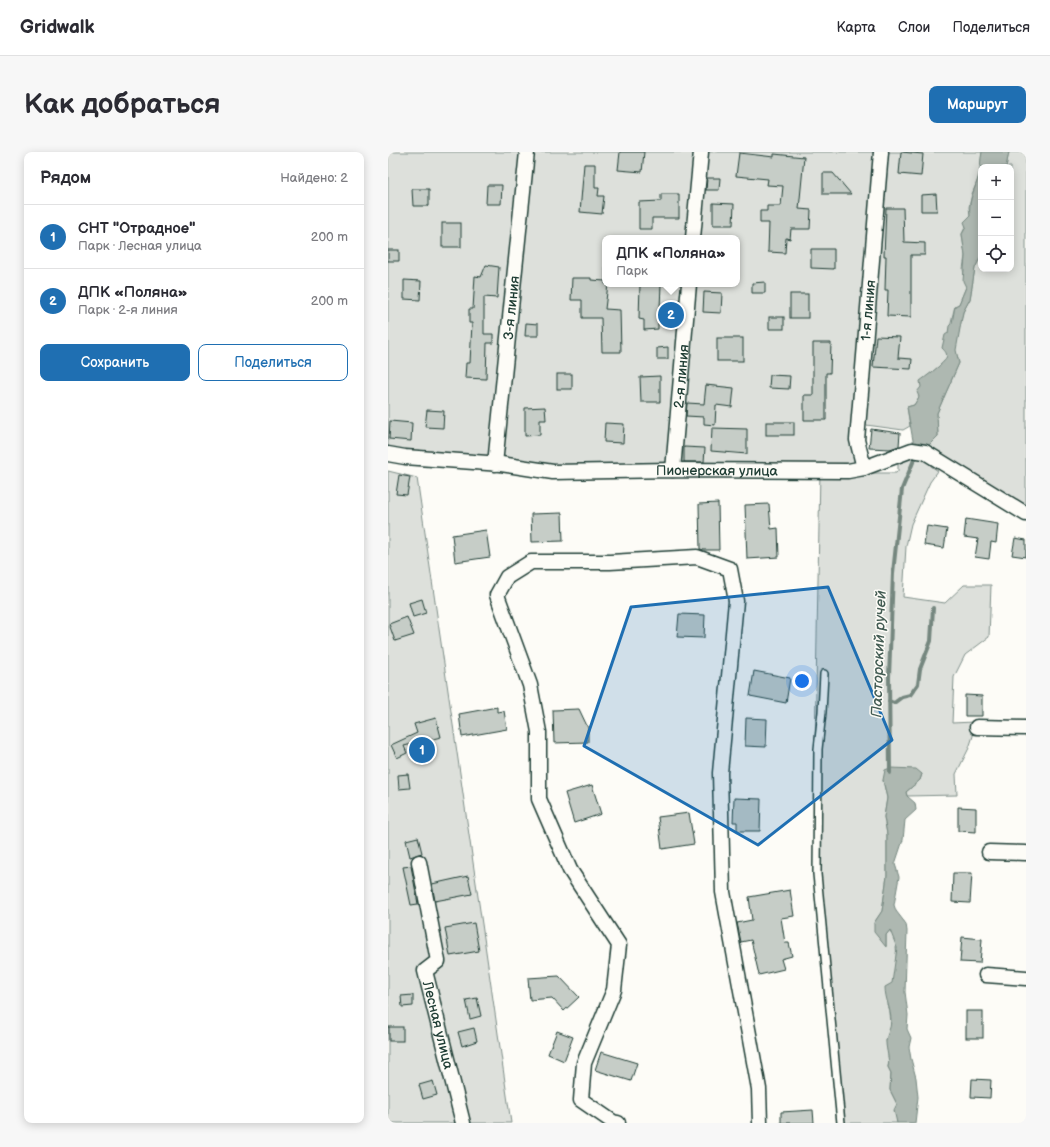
<!DOCTYPE html>
<html lang="ru">
<meta charset="utf-8">
<style>
:root{--surface:#fff;--page:#f7f7f7;--text:#2b2b33;--muted:#7c7c81;--line:#e1e1e2;--accent:#1f6fb2}
body{margin:0;font-family:"Balsamiq Sans",sans-serif;background:var(--page);color:var(--text)}
.controls{position:absolute;right:12px;top:12px;display:grid;overflow:hidden;border-radius:8px;box-shadow:0 2px 10px #0003}
.controls button{width:36px;height:36px;display:grid;place-items:center;padding:0;border:0;border-bottom:1px solid var(--line);background:var(--surface);color:var(--text);font:20px sans-serif}
.you{position:absolute;left:414px;top:529px;width:14px;height:14px;margin:-10px;border:3px solid #fff;border-radius:50%;background:#1a73e8;box-shadow:0 0 0 6px #1a73e833}
.badge{display:grid;place-items:center;width:26px;height:26px;border-radius:50%;background:var(--accent);color:#fff;font-size:13px;font-weight:700}
.pin{position:absolute;translate:-50% -50%;border:2px solid #fff;box-shadow:0 1px 4px #0006}
.popup{position:absolute;left:214px;top:83px;width:138px;height:52px;box-sizing:border-box;display:grid;place-content:center;border-radius:8px;background:var(--surface);filter:drop-shadow(0 1px 3px #0005);font-size:13px;white-space:nowrap;color:var(--muted)}
.popup b{font-size:15px;color:var(--text)}
.popup::after{content:'';position:absolute;left:50%;top:100%;margin-left:-8px;border:8px solid transparent;border-top-color:var(--surface)}
.list{margin:0;padding:0;list-style:none}
h2{display:flex;justify-content:space-between;align-items:center;height:52px;margin:0;padding:0 16px;font-size:17px}
h2 small{font-size:13px;font-weight:400;color:var(--muted)}
.list li{display:grid;grid-template-columns:26px 1fr auto;gap:12px;align-items:center;box-sizing:border-box;height:64px;padding:0 16px;border-top:1px solid var(--line)}
.list b{display:block;font-size:15px;white-space:nowrap}
.list p{margin:0;font-size:13px;white-space:nowrap;color:var(--muted)}
.list em{font-size:13px;font-style:normal;color:var(--muted)}
.actions{display:flex;gap:8px;padding:12px 16px}
.actions a{flex:1;padding:9px 0;border:1px solid var(--accent);border-radius:8px;text-align:center;font-size:14px;color:var(--accent)}
.actions .main{background:var(--accent);color:#fff}
.icon{flex:none;width:22px;height:22px;fill:none;stroke:currentColor;stroke-width:2;stroke-linecap:round;stroke-linejoin:round}
.map{position:relative;flex:none;width:638px;height:971px;overflow:hidden;border-radius:8px}
header{display:flex;align-items:center;gap:24px;box-sizing:border-box;height:56px;padding:0 20px;background:var(--surface);border-bottom:1px solid var(--line)}
header strong{font-size:19px}
nav{display:flex;gap:22px;margin-inline-start:auto;font-size:14px}
.intro{display:flex;align-items:center;justify-content:space-between;box-sizing:border-box;height:96px;padding:0 24px}
h1{margin:0;font-size:28px}
.button{padding:10px 18px;border-radius:8px;background:var(--accent);color:#fff;font-size:14px;font-weight:700}
main{display:flex;gap:24px;padding:0 24px}
aside{flex:1;background:var(--surface);border-radius:8px;box-shadow:0 2px 10px #0003}
.map>svg:first-child{display:block}
</style>
<header>
<strong>Gridwalk</strong>
<nav><a>Карта</a><a>Слои</a><a>Поделиться</a></nav>
</header>
<div class="intro"><h1>Как добраться</h1><a class="button">Маршрут</a></div>
<main>
<aside>
<h2>Рядом<small>Найдено: 2</small></h2>
<ul class="list">
<li><span class="badge">1</span><div><b>СНТ &quot;Отрадное&quot;</b><p>Парк · Лесная улица</p></div><em>200 m</em></li>
<li><span class="badge">2</span><div><b>ДПК «Поляна»</b><p>Парк · 2-я линия</p></div><em>200 m</em></li>
</ul>
<div class="actions"><a class="main">Сохранить</a><a>Поделиться</a></div>
</aside>
<div class="map">
<svg width="638" height="971" viewBox="0 0 638 971">
<rect width="100%" height="100%" fill="#fdfcf7"/>
<filter id="ink" filterUnits="userSpaceOnUse"><feTurbulence type="fractalNoise" baseFrequency=".025" numOctaves="2"/><feDisplacementMap in="SourceGraphic" scale="8" xChannelSelector="R" yChannelSelector="G"/><feConvolveMatrix kernelMatrix="1 2 1 2 8 2 1 2 1" color-interpolation-filters="sRGB"/></filter>
<g filter="url(#ink)">
<g fill="#dde0db" stroke="#7e8e88" fill-rule="evenodd">
<path d="M0,0H594L591,25L584,42L581,55L582,64L574,82L577,104L575,117L578,135L571,152L567,154L560,182L559,206L556,210L536,227L531,245L526,253L519,255L522,274L515,278L471,272L479,321H508L510,319V308L524,302L527,307L537,304L543,314L550,319L542,330L523,372L518,394L515,445L557,451L576,433H603L601,485L577,503L566,525L564,571L586,570L585,584L581,596L568,622L569,643L519,644L518,640L532,628L534,622L495,628L499,646L496,665L499,682V724L494,759L486,771L498,794V783L502,778C516,793 503,835 500,854L502,857L503,879L498,888L501,910L500,915L503,921L502,938L509,952V971H449L435,813L427,594L432,319L165,320L0,302ZM217,86H349V132H217Z"/>
<polygon points="621,0 638,0 638,362 538,296 550,284 549,261 571,211 567,198 575,160 582,147 587,116 593,104 593,117 623,117 623,15 618,15"/>
<polygon points="0,319 29,326 123,971 0,971"/>
</g>
<g fill="#aeb8b1" stroke="#75877f">
<path d="M594,0H621L618,15H593V104L587,116L582,147L575,160L568,198L571,211L549,261L550,284L538,296L526,294L519,255L526,253L531,245L529,240L533,235L532,229C536,226 557,211 558,206C560,202 557,199 554,196L557,183L560,181L561,174L564,171L567,154L571,152L578,135L575,129L577,104L574,82L578,75L576,70L582,64C580,49 586,40 590,26C593,18 592,8 594,0Z"/>
<path d="M502,616L528,617L534,622L532,628L518,640L519,644L527,651L528,658L517,668L515,688L507,712L511,725L506,753L508,759L518,772L519,779L517,840L520,863L519,877L523,886L521,895L523,907L528,926L530,945L527,971H509L506,958L509,952L502,938L503,921L500,915C502,907 498,898 498,890C498,883 503,877 503,869C503,857 497,847 497,835L504,831L509,796L502,778L498,783V795L486,780V771L494,759L499,724V682L496,665L499,646L495,628L497,618Z"/>
</g>
<g fill="none" stroke-linecap="round" stroke-linejoin="round">
<g stroke="#75877f" stroke-width="4">
<polyline points="501,549 506,551 514,545 522,543 530,532 532,517 543,489 545,456"/>
<polyline points="502,621 501,525 505,421 514,337 528,303"/>
</g>
</g>
<g fill="#c6cdc7" stroke="#1f3d34">
<polygon points="232,0 256,0 254,20 230,18"/>
<polygon points="513,0 535,2 533,24 511,22"/>
<polygon points="351,1 386,5 386,2 416,5 411,57 423,58 422,77 403,77 402,87 398,86 397,101 380,100 381,71 372,71 372,59 379,59 379,54 393,54 395,34 379,33 380,27 348,24"/>
<polygon points="196,12 207,12 207,36 211,36 210,44 216,44 214,62 192,60"/>
<polygon points="435,21 445,21 463,42 435,42"/>
<polygon points="319,26 332,26 331,38 318,38"/>
<polygon points="99,33 114,33 113,52 98,52"/>
<polygon points="24,37 41,37 41,54 25,54"/>
<polygon points="273,42 291,42 291,66 264,66 264,77 251,77 251,50 273,49"/>
<polygon points="548,42 549,59 533,59 533,43"/>
<polygon points="325,51 346,52 345,73 325,73"/>
<polygon points="498,56 515,56 516,90 537,91 537,103 523,103 523,165 499,164 500,138 497,138 498,104 496,104"/>
<rect x="54" y="71" width="19" height="24"/>
<polygon points="423,97 446,97 446,117 423,116"/>
<rect x="0" y="98" width="11" height="11"/>
<polygon points="98,113 111,115 109,146 96,145 96,182 105,182 105,191 99,191 98,227 77,226 78,211 82,211 84,171 81,171 81,157 85,157 87,124 93,125"/>
<polygon points="184,126 203,126 203,128 217,129 217,132 220,132 217,157 232,158 233,200 214,200 213,166 194,166 194,148 183,148"/>
<polygon points="16,128 33,129 32,148 16,147"/>
<polygon points="377,130 377,141 364,141 364,131"/>
<polygon points="252,132 273,132 272,157 279,158 278,171 270,171 270,177 256,178 256,168 251,167"/>
<polygon points="316,140 334,141 333,161 315,160"/>
<rect x="402" y="142" width="18" height="24"/>
<rect x="381" y="165" width="15" height="12"/>
<polygon points="138,171 150,172 150,184 137,184"/>
<polygon points="488,184 512,185 510,206 524,207 523,217 485,215"/>
<rect x="329" y="186" width="26" height="23"/>
<polygon points="425,191 443,191 442,221 438,221 438,268 416,268 416,243 425,243"/>
<polygon points="280,195 280,207 269,207 269,196"/>
<rect x="169" y="222" width="15" height="15"/>
<polygon points="382,223 402,224 401,237 381,236"/>
<polygon points="272,224 272,250 253,250 252,225"/>
<polygon points="318,233 346,236 344,255 328,253 327,273 316,272 316,265 298,264 299,251 316,252"/>
<polygon points="157,255 158,268 152,268 152,283 137,284 137,256"/>
<polygon points="39,258 56,259 55,276 37,275"/>
<polygon points="2,269 24,271 23,289 1,287"/>
<rect x="378" y="270" width="28" height="13"/>
<polygon points="217,271 236,272 235,291 216,290"/>
<polygon points="324,276 359,277 359,302 323,299"/>
<polygon points="483,277 512,281 511,294 502,297 481,296"/>
<polygon points="296,295 317,296 316,310 296,310"/>
<polygon points="11,323 22,325 19,343 8,342"/>
<polygon points="330,351 331,398 316,398 312,397 311,352"/>
<polygon points="381,352 383,377 390,376 391,405 359,407 357,353"/>
<polygon points="174,361 175,389 144,390 143,362"/>
<polygon points="578,367 610,372 608,391 603,390 601,407 587,405 590,387 576,385"/>
<polygon points="539,374 559,377 556,396 536,393"/>
<polygon points="98,378 102,405 67,410 64,383"/>
<polygon points="627,386 638,388 638,405 624,403"/>
<polygon points="34,447 38,461 25,465 21,451"/>
<polygon points="291,462 317,463 316,486 289,485"/>
<polygon points="19,465 26,483 7,489 1,472"/>
<polygon points="366,519 402,526 398,551 362,544"/>
<polygon points="577,543 594,544 594,564 577,564"/>
<polygon points="109,555 109,560 116,559 119,577 74,585 71,562"/>
<polygon points="191,557 200,576 200,590 166,591 165,558"/>
<polygon points="48,566 53,585 16,594 19,601 9,606 3,593 29,581 26,572"/>
<polygon points="358,566 379,567 378,595 357,594"/>
<polygon points="20,622 22,636 11,637 10,623"/>
<polygon points="204,633 213,662 186,671 177,641"/>
<polygon points="346,646 373,647 372,679 349,679 349,670 345,670"/>
<polygon points="570,655 588,656 588,680 570,679"/>
<polygon points="301,661 306,692 274,697 270,665"/>
<polygon points="30,685 34,701 22,705 18,688"/>
<polygon points="23,714 30,752 23,753 15,715"/>
<polygon points="565,721 584,721 582,751 564,750"/>
<polygon points="80,724 84,742 47,749 44,732"/>
<polygon points="402,738 406,764 393,766 397,791 401,791 404,804 393,807 396,817 371,823 363,788 353,790 349,771 364,768 361,745"/>
<polygon points="86,771 91,799 62,804 57,776"/>
<polygon points="574,785 594,787 592,811 572,810"/>
<polygon points="171,824 191,845 176,859 164,846 142,848 140,826"/>
<polygon points="25,843 25,854 14,855 13,844"/>
<polygon points="89,846 93,864 82,867 78,848"/>
<rect x="578" y="859" width="17" height="27"/>
<rect x="1" y="875" width="14" height="14"/>
<polygon points="86,876 89,889 74,894 70,880"/>
<polygon points="169,879 185,885 176,909 160,902"/>
<polygon points="213,900 249,911 243,929 207,918"/>
<polygon points="584,927 603,928 602,946 583,945"/>
<polygon points="45,929 49,943 35,947 31,933"/>
<polygon points="425,958 426,971 393,971 393,960"/>
</g>
<g fill="none" stroke-linecap="round" stroke-linejoin="round">
<defs>
<polyline id="lane" points="436,522 434,560 430,597 429,722 453,971"/>
<g id="street">
<polyline points="305,86 313,0"/>
<path id="s1" d="M0,302L17,305L113,312L165,320L284,318L460,319L476,316L524,298L537,300L638,362"/>
<path id="s2" d="M107,312L139,0"/>
<path id="s3" d="M476,316L469,288L493,0"/>
<path id="s4" d="M285,318L301,132"/>
<polyline points="589,575 638,576"/>
<polyline points="601,700 638,701"/>
<path id="s5" d="M31,710L50,809L37,819L75,971"/>
<polyline points="598,823 638,826"/>
<polyline points="230,971 225,970 193,948 196,911 226,838 231,793 182,718 151,647 151,580 142,533 109,443 119,425 143,410 222,410 309,405 342,417 348,449 332,621 335,740 371,937 372,971"/>
</g>
</defs>
<use href="#lane" stroke="#1f3d34" stroke-width="10"/>
<use href="#street" stroke="#1f3d34" stroke-width="17"/>
<use href="#lane" stroke="#fdfcf7" stroke-width="7"/>
<use href="#street" stroke="#fdfcf7" stroke-width="14"/>
</g>
</g>
<path fill="#1f6fb2" fill-opacity="0.2" stroke="#1f6fb2" stroke-width="3" stroke-linejoin="round" d="M440,435L504,588L370,693L196,594L243,455Z"/>
<g text-anchor="middle" dominant-baseline="central" stroke-width="3" stroke-linejoin="round" paint-order="stroke">
<g font-size="14" fill="#1f3d34" stroke="#fdfcf7">
<text stroke="none"><textPath href="#s2" startOffset="157">3-я линия</textPath></text>
<text stroke="none"><textPath href="#s3" startOffset="159">1-я линия</textPath></text>
<text stroke="none"><textPath href="#s4" startOffset="94">2-я линия</textPath></text>
<text stroke="none"><textPath href="#s1" startOffset="330">Пионерская улица</textPath></text>
<text stroke="none"><textPath href="#s5" startOffset="173">Лесная улица</textPath></text>
</g>
<g font-size="15" font-style="italic" fill="#435c53" stroke="#fdfcf7">
<text transform="translate(491 502) rotate(-88)">Пасторский ручей</text>
</g>
</g>
</svg>
<div class="controls">
<button>+</button>
<button>−</button>
<button><svg class="icon" aria-label="locate" viewBox="0 0 24 24"><circle cx="12" cy="12" r="6"/><path d="M12 2v4M12 18v4M2 12h4M18 12h4"/></svg></button>
</div>
<div class="you"></div>
<div class="pin badge" style="left:34px;top:598px">1</div>
<div class="pin badge" style="left:283px;top:163px">2</div>
<div class="popup"><b>ДПК «Поляна»</b>Парк</div>
</div>
</main>
